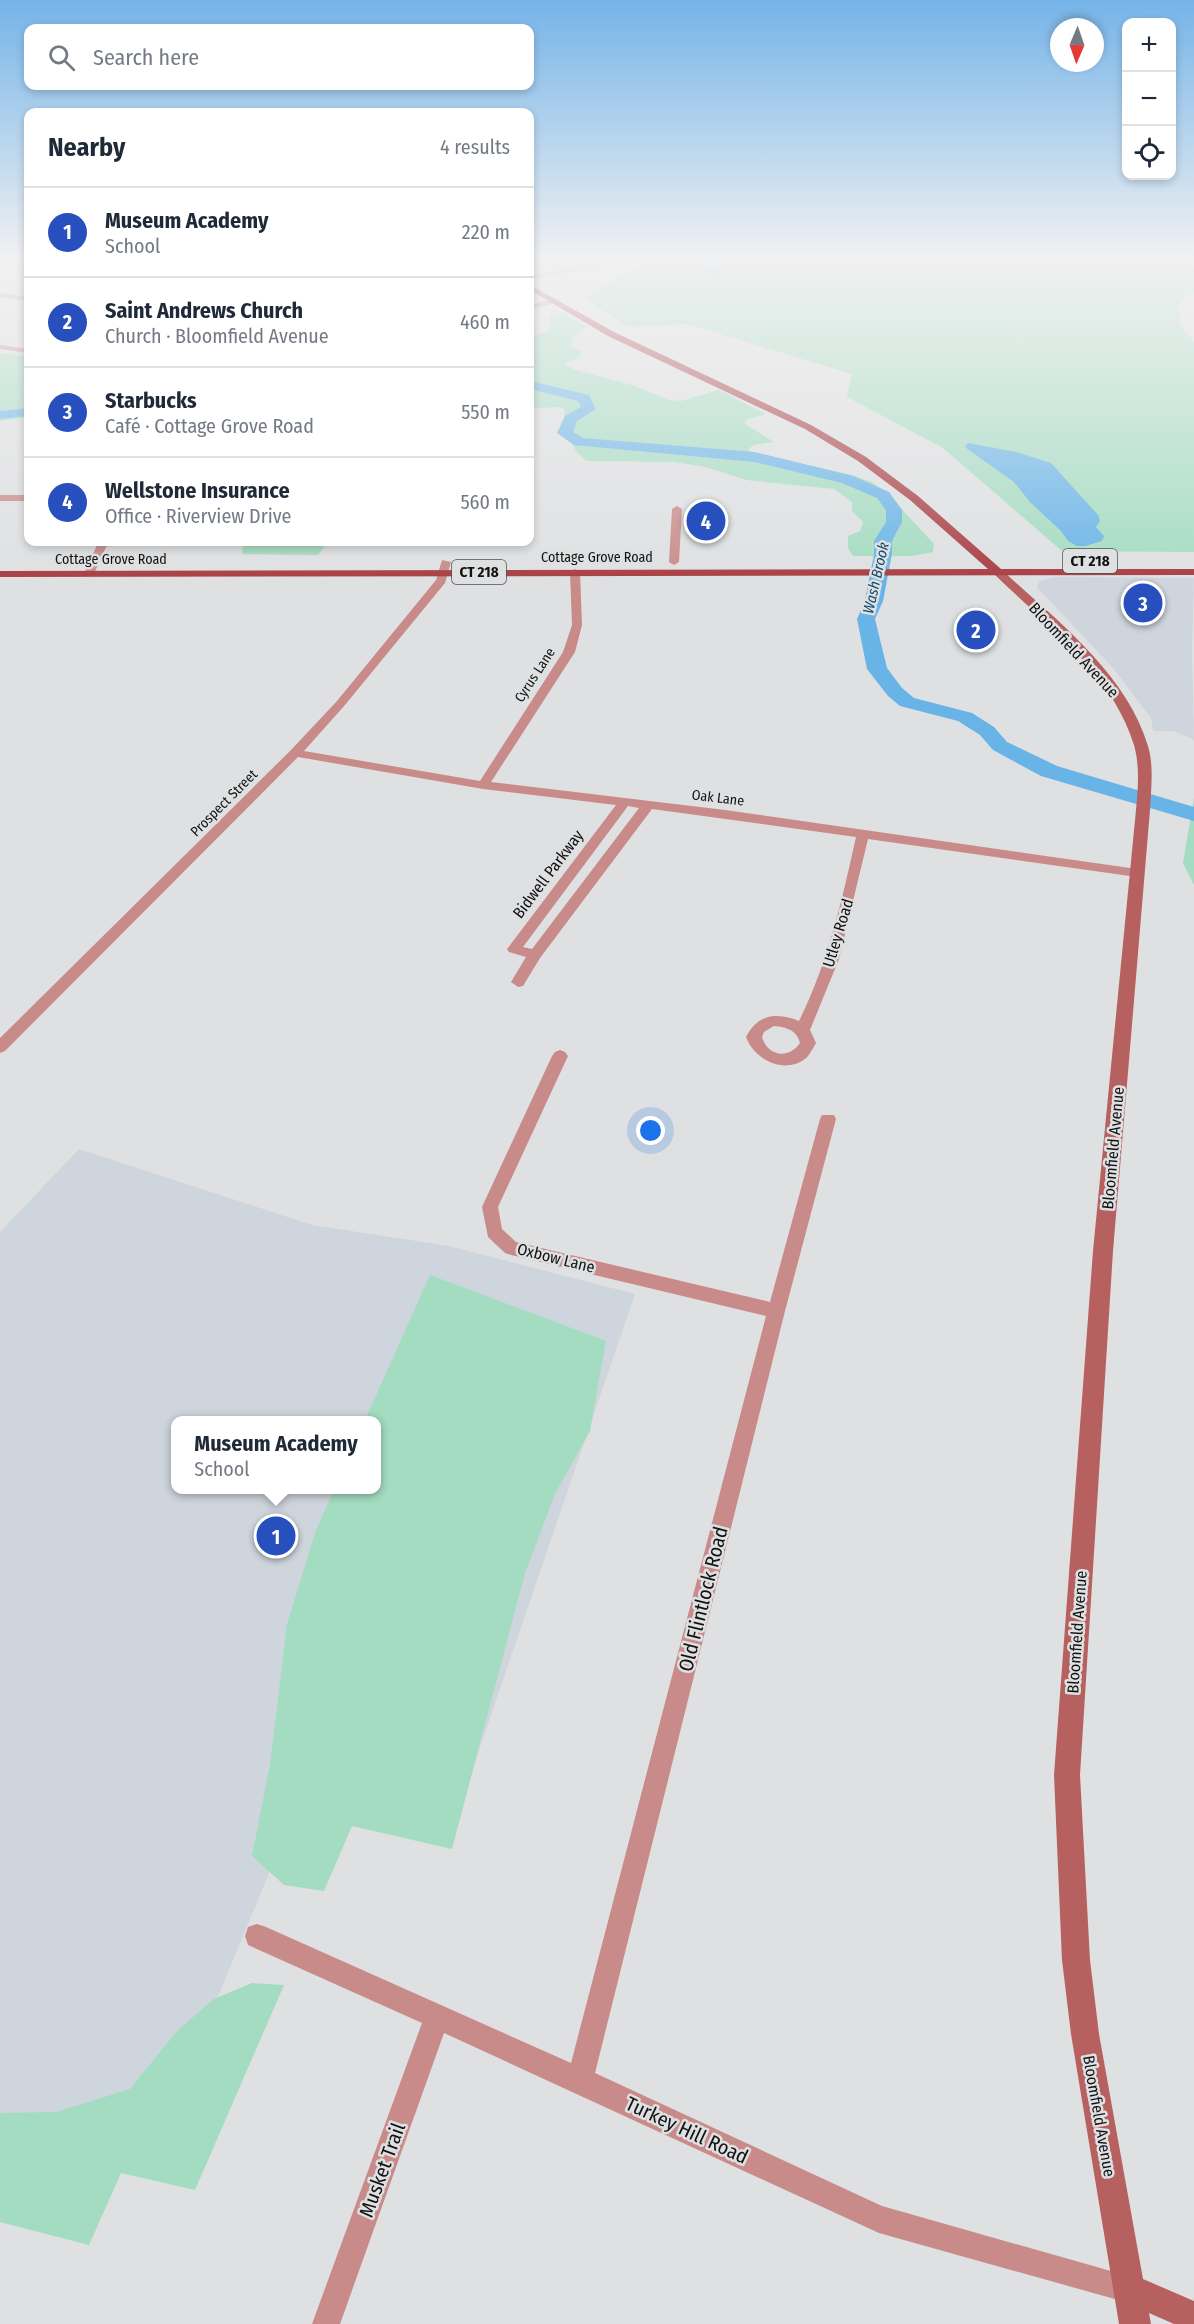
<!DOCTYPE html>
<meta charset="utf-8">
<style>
:root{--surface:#fff;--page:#f2f2f3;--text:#1f2937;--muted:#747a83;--line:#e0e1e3;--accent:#274fbe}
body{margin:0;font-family:"Fira Sans Condensed",sans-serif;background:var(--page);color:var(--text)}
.controls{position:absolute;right:18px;top:18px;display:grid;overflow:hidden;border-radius:12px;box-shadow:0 3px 9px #0003}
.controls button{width:54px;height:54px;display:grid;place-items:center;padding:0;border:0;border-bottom:2px solid var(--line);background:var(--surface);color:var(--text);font:30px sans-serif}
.compass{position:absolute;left:1050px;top:18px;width:54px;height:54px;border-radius:50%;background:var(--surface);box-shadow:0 3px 9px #0003;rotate:182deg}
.you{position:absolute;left:651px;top:1131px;width:21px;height:21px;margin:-15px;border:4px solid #fff;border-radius:50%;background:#1a73e8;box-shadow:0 0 0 9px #1a73e833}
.badge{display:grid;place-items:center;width:39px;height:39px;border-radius:50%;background:var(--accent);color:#fff;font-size:20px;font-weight:700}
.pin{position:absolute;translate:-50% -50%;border:3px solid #fff;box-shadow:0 2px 6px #0006}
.popup{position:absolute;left:171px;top:1416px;width:210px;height:78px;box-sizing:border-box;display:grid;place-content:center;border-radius:12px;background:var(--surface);filter:drop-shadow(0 2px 4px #0005);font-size:20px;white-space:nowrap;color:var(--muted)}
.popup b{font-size:22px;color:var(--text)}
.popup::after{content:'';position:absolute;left:50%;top:100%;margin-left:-12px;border:12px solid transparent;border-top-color:var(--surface)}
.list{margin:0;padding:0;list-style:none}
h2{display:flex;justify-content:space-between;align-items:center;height:78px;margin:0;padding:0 24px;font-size:26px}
h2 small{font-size:20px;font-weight:400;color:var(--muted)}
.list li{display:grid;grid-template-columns:39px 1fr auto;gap:18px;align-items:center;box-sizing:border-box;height:90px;padding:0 24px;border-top:2px solid var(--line)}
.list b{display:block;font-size:22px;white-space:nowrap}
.list p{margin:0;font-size:20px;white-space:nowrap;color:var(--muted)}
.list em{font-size:20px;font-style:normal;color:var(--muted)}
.icon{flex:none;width:33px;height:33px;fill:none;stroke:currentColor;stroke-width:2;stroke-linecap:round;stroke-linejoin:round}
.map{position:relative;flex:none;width:1194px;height:2324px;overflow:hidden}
.search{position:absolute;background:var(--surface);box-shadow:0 3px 9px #0003;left:24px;top:24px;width:510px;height:66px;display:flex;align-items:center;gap:15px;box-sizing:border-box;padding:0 21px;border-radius:12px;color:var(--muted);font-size:22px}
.panel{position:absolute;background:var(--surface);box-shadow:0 3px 9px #0003;left:24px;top:108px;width:510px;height:438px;border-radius:12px}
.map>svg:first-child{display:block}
</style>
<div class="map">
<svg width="1194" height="2324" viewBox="0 0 1194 2324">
<rect width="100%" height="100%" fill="#dfe0e1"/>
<g fill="#ced5dc" fill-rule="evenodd">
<polygon points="1055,577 1194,578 1192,650 1194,740 1174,731 1153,731 1151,718 1113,668 1037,587 1039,581"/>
<path d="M79,1149L312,1225L449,1246L635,1294L450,1835L308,1779L154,2151L0,2144V1232ZM176,1420H376V1490H176Z"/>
</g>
<g fill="#a4dcc1">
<polygon points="530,260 580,260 582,266 530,272"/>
<polygon points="671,260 1194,260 1194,294 1189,294 1178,305 1180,323 1194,342 1194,552 1062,551 943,448 847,397 852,374 687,324 629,327 584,298 640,265"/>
<path d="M562,313L587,327C579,331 569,336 572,347L581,351L580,358L565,363L572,369L632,385L669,400L681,401L719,390L766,414L748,419L744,423L774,442L754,445L748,449L751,452L852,475L872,482L888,494L934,544L933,552L912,556H853L848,548V536L860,531L863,522L852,511V502L834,489L746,480L706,467L674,462L586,461L575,450L571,435L563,428L565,409L556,407L530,409V338L551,329L550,316Z"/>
<polygon points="0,353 28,356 28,417 0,421"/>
<polygon points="248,542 328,542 318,555 242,554 243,546"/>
<polygon points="1194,798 1194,885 1183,863"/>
<polygon points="430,1275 606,1341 590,1431 555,1494 525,1573 452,1849 352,1826 324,1891 284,1885 252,1856 270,1765 287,1624 316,1530 334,1490 376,1490 376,1420 365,1420"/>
<polygon points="252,1983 284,1985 195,2190 121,2173 89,2245 0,2222 0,2113 56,2112 130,2089 177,2031 214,1999"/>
</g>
<g fill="#69b4e7">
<path d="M692,260H789L758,265L728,266C725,268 723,271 721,273C710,280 699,265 692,260Z"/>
<polygon points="968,443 1016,452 1051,463 1098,515 1100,521 1096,527 1104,536 1102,541 1085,546 1077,546 1068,541 1061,531 1030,502 1014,482 966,448 965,446"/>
</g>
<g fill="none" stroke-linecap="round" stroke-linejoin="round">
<g fill="#69b4e7" fill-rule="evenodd">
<polygon points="530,381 589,395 596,409 577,421 573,432 583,438 755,452 853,476 889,492 902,510 902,522 892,541 892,554 883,601 875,619 887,668 902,688 914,698 972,713 994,727 1007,742 1057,766 1194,807 1194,821 1041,776 993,750 980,735 958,721 900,706 888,696 867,669 857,619 865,601 874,554 874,541 886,522 886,510 877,498 842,483 755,462 574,445 557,433 565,416 581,407 578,401 530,389"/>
<polygon points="28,408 28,416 0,419 0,411"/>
</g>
</g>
<g fill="#b0b1fc" stroke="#989899" stroke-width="1.5">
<polygon points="699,509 716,510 716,532 699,531"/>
<polygon points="973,616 974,617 989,635 974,637 958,618"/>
</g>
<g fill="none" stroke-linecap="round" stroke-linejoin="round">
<g fill="#c88b8a" fill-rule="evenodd">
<polygon points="620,260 638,260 530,279 530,275"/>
<polygon points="0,293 28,297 28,301 0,297"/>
<polygon points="553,299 556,299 556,303 530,309 530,305"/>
<polygon points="0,345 28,349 28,353 0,349"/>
<rect x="0" y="495" width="28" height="6"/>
<polygon points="677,506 682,509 679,562 674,565 669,562 672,509"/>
<polygon points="102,542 115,542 106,547 93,576 85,576 84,574 97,545"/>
<path d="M442,560L451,562L445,583L345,705L304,751L480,781L563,652L572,625L570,572L575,569L580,572L582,625L575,652L491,782L725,810L1137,869L1144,873L1137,877L868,839L839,959L810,1030L816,1043C813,1048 809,1056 805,1059C783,1075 754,1059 746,1037C758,1014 776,1012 799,1021C828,963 842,900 856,837L652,809L540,958L523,986L518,987L511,982L526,957L509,952L507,949L616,805L483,789L298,757L5,1051L0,1053V1038L291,750L337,701L436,580ZM628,806L639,808L532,949L523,947ZM774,1026C786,1027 797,1030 800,1043C789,1059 768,1057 762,1037L764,1032Z"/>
<polygon points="560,1050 565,1052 568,1056 498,1207 502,1229 516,1242 770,1302 820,1119 822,1115 834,1115 836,1119 785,1311 595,2073 882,2206 1139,2279 1143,2289 1139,2299 1129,2303 879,2233 444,2033 340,2324 312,2324 422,2023 248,1945 245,1936 248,1927 257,1924 266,1927 571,2063 766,1316 511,1255 505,1253 488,1237 482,1207 552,1056 555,1052"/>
</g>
<path fill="#b76060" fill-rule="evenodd" d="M999,570L1003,571C1056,620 1126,673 1148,746C1154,766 1151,789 1150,810L1113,1251L1080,1775L1090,1960L1099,2034L1143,2279L1194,2301V2324H1174L1149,2313L1151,2324H1119L1071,2034L1062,1960L1054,1775L1093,1251L1136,810C1138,789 1140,766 1134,745C1113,675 1046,624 995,575V571Z"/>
<polygon fill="#a83d42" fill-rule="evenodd" points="530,285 614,332 811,425 866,457 918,496 1001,569 1194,569 1194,575 0,577 0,571 988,569 910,500 858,461 805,429 608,336 530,290"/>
</g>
<linearGradient id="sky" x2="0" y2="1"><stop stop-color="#75b4e8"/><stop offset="0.44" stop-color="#f1f1f2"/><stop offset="1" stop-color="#f1f1f2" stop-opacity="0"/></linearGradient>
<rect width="1194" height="586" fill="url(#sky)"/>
<g text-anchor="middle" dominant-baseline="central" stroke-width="5" stroke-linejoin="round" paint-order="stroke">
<g font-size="14" fill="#121213" stroke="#dfe0e1">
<text x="597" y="557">Cottage Grove Road</text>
<text x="111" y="559">Cottage Grove Road</text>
<text transform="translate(535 675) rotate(-57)">Cyrus Lane</text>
<text transform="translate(718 798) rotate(7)">Oak Lane</text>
<text transform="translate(224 803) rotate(-45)">Prospect Street</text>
</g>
<g fill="#dfe0e1" stroke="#505051" stroke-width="1.5">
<rect x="1063" y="549" width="54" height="24" rx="4.5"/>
<rect x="452" y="560" width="54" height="24" rx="4.5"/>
</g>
<g font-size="15" font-weight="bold" fill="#121213">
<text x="1090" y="561">CT 218</text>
<text x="479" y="572">CT 218</text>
</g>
<g font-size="15" font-style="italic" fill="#0c496a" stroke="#dfe0e1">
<text transform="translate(876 578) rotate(-77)">Wash Brook</text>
</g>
<g font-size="16" fill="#121213" stroke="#dfe0e1">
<text transform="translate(1074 650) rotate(47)">Bloomfield Avenue</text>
<text transform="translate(548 874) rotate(-53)">Bidwell Parkway</text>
<text transform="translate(838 933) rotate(-73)">Utley Road</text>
<text transform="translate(1113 1148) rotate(-85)">Bloomfield Avenue</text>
<text transform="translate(556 1258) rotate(14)">Oxbow Lane</text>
<text transform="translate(1077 1632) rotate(-86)">Bloomfield Avenue</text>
<text transform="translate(1099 2116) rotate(80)">Bloomfield Avenue</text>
</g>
<g font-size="20" fill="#121213" stroke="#dfe0e1">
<text transform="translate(703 1599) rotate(-76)">Old Flintlock Road</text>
<text transform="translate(687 2130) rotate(25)">Turkey Hill Road</text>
<text transform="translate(382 2170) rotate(-70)">Musket Trail</text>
</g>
</g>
</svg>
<div class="controls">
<button>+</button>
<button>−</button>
<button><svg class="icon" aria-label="locate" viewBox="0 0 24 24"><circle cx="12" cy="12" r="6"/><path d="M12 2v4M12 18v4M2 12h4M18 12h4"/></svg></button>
</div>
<svg class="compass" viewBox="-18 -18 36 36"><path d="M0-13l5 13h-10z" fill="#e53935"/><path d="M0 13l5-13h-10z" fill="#747a83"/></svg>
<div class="you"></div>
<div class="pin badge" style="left:276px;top:1536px">1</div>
<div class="popup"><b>Museum Academy</b>School</div>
<div class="pin badge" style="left:976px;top:630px">2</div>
<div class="pin badge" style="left:1143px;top:603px">3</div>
<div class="pin badge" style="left:706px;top:521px">4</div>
<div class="search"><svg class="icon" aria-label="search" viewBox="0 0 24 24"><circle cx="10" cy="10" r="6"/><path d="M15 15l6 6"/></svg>Search here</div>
<section class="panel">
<h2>Nearby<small>4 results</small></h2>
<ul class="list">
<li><span class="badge">1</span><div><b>Museum Academy</b><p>School</p></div><em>220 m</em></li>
<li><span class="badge">2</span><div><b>Saint Andrews Church</b><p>Church · Bloomfield Avenue</p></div><em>460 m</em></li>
<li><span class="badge">3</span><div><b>Starbucks</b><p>Café · Cottage Grove Road</p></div><em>550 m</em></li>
<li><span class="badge">4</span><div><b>Wellstone Insurance</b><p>Office · Riverview Drive</p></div><em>560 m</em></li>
</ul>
</section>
</div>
